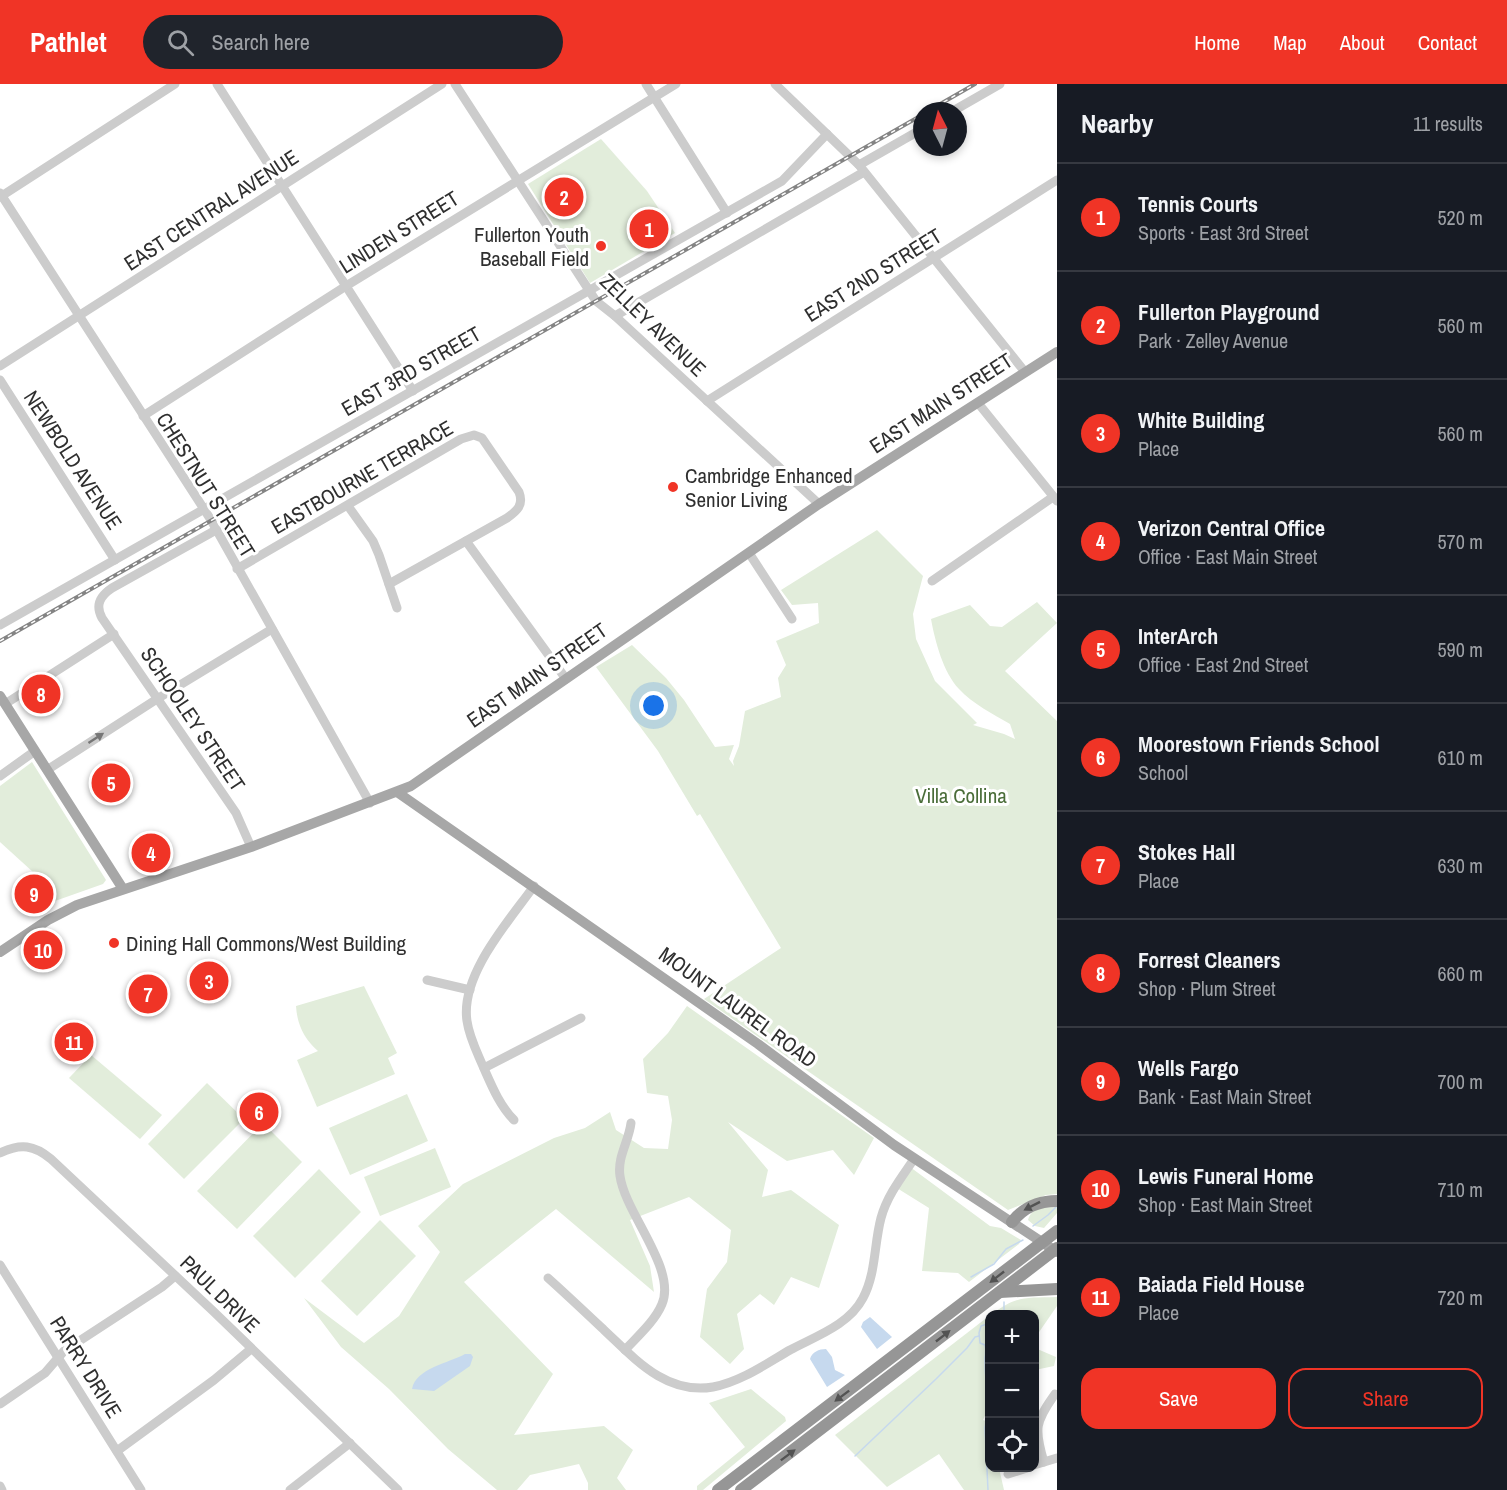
<!DOCTYPE html>
<meta charset="utf-8">
<style>
:root{--surface:#171b24;--page:#20242c;--text:#f1f3f6;--muted:#9ea1a6;--line:#363941;--accent:#f03426}
body{margin:0;font-family:"Archivo Narrow",sans-serif;background:var(--page);color:var(--text)}
.controls{position:absolute;right:18px;bottom:18px;display:grid;overflow:hidden;border-radius:12px;box-shadow:0 3px 9px #0003}
.controls button{width:54px;height:54px;display:grid;place-items:center;padding:0;border:0;border-bottom:2px solid var(--line);background:var(--surface);color:var(--text);font:30px sans-serif}
.compass{position:absolute;left:913px;top:18px;width:54px;height:54px;border-radius:50%;background:var(--surface);box-shadow:0 3px 9px #0003;rotate:354deg}
.you{position:absolute;left:654px;top:622px;width:21px;height:21px;margin:-15px;border:4px solid #fff;border-radius:50%;background:#1a73e8;box-shadow:0 0 0 9px #1a73e833}
.badge{display:grid;place-items:center;width:39px;height:39px;border-radius:50%;background:var(--accent);color:#fff;font-size:20px;font-weight:700}
.pin{position:absolute;translate:-50% -50%;border:3px solid #fff;box-shadow:0 2px 6px #0006}
.list{margin:0;padding:0;list-style:none}
h2{display:flex;justify-content:space-between;align-items:center;height:78px;margin:0;padding:0 24px;font-size:26px}
h2 small{font-size:20px;font-weight:400;color:var(--muted)}
.list li{display:grid;grid-template-columns:39px 1fr auto;gap:18px;align-items:center;box-sizing:border-box;height:108px;padding:0 24px;border-top:2px solid var(--line)}
.list b{display:block;font-size:22px;white-space:nowrap}
.list p{margin:0;font-size:20px;white-space:nowrap;color:var(--muted)}
.list em{font-size:20px;font-style:normal;color:var(--muted)}
.actions{display:flex;gap:12px;padding:18px 24px}
.actions a{flex:1;padding:14px 0;border:2px solid var(--accent);border-radius:18px;text-align:center;font-size:21px;color:var(--accent)}
.actions .main{background:var(--accent);color:#fff}
.icon{flex:none;width:33px;height:33px;fill:none;stroke:currentColor;stroke-width:2;stroke-linecap:round;stroke-linejoin:round}
.map{position:relative;flex:none;width:1057px;height:1406px;overflow:hidden}
header{display:flex;align-items:center;gap:36px;box-sizing:border-box;height:84px;padding:0 30px;background:var(--accent);color:#fff}
header strong{font-size:28px}
nav{display:flex;gap:33px;margin-inline-start:auto;font-size:21px}
.search{width:420px;height:54px;background:var(--page);display:flex;align-items:center;gap:15px;box-sizing:border-box;padding:0 21px;border-radius:33px;color:var(--muted);font-size:22px}
main{display:flex}
aside{flex:1;background:var(--surface)}
.map>svg:first-child{display:block}
</style>
<header>
<strong>Pathlet</strong>
<div class="search"><svg class="icon" aria-label="search" viewBox="0 0 24 24"><circle cx="10" cy="10" r="6"/><path d="M15 15l6 6"/></svg>Search here</div>
<nav><a>Home</a><a>Map</a><a>About</a><a>Contact</a></nav>
</header>
<main>
<div class="map">
<svg width="1057" height="1406" viewBox="0 0 1057 1406">
<rect width="100%" height="100%" fill="#fff"/>
<g fill="#e2eddb">
<polygon points="601,55 647,107 675,149 590,199 528,100"/>
<path d="M877,446L923,492L913,530L916,555L935,597L977,639L973,641L1004,650L1015,655L1010,640C993,630 973,620 959,605C943,588 935,557 931,535L970,521L990,542L1002,543L1037,518L1057,539L1005,587L1057,637V1110L1046,1111L1008,1126L704,915L781,864L700,730L697,732L658,667L596,583L632,561L666,594L684,616L715,663L734,661L729,675L734,682L733,677L739,662L745,627L781,613L778,594L786,581L776,557L819,539L818,519L792,521L781,506Z"/>
<polygon points="32,678 106,796 103,800 55,817 33,788 0,758 0,702"/>
<path d="M364,902L397,969L388,974L395,990L317,1023L297,976L318,967C304,955 297,940 296,922Z"/>
<polygon points="687,922 874,1054 854,1091 833,1066 787,1077 728,1038 768,1086 762,1113 791,1106 839,1141 819,1204 791,1193 774,1221 760,1210 737,1230 744,1265 730,1280 700,1253 707,1205 727,1178 731,1146 689,1113 630,1136 650,1182 654,1208 556,1125 464,1198 553,1290 514,1351 604,1342 633,1366 617,1394 626,1406 588,1406 588,1399 579,1380 530,1391 517,1406 497,1406 448,1365 389,1305 341,1263 304,1214 364,1259 399,1232 440,1168 418,1142 463,1100 554,1054 585,1044 610,1028 616,1046 644,1064 668,1065 672,1036 668,1012 647,1009 643,975 668,949"/>
<polygon points="91,971 162,1031 140,1055 69,994"/>
<polygon points="207,999 244,1035 184,1095 148,1060"/>
<polygon points="407,1010 428,1057 350,1091 329,1044"/>
<polygon points="263,1039 302,1078 237,1145 197,1107"/>
<polygon points="435,1064 451,1103 380,1132 364,1093"/>
<polygon points="906,1080 990,1142 1001,1144 1021,1156 1019,1160 969,1198 958,1189 922,1187 929,1124 892,1101"/>
<polygon points="319,1085 361,1128 295,1194 253,1152"/>
<path d="M1057,1123V1129L1044,1144L1035,1142L1028,1136C1032,1122 1045,1124 1057,1123Z"/>
<polygon points="380,1136 416,1172 357,1232 321,1197"/>
<path d="M1057,1213V1222L1035,1254L1034,1230H992C1018,1211 1026,1214 1057,1213Z"/>
<polygon points="989,1232 989,1314 986,1318 989,1323 983,1336 989,1338 990,1384 999,1384 1004,1406 964,1406 939,1370 887,1403 835,1351"/>
<polygon points="1035,1264 1056,1273 1054,1282 1035,1286"/>
<polygon points="751,1305 785,1333 786,1337 703,1406 697,1406 697,1402 745,1363 709,1319"/>
</g>
<g fill="#c6d9ee">
<polygon points="870,1233 892,1253 877,1265 861,1243 863,1238"/>
<path d="M826,1265L832,1273L835,1286L845,1291L827,1303L810,1275C812,1268 819,1265 826,1265Z"/>
<path d="M465,1270H471L473,1273L470,1282L434,1307L412,1305C416,1284 449,1279 465,1270Z"/>
</g>
<g fill="none" stroke-linecap="round" stroke-linejoin="round">
<g stroke="#c6d9ee" stroke-width="1.5">
<polyline points="1033,1142 1048,1131 1057,1122"/>
<polyline points="971,1193 994,1180 1006,1165 1023,1156"/>
<polyline points="1004,1218 1004,1230"/>
<path d="M990,1239L981,1242L979,1249L980,1259L985,1261C987,1267 985,1270 985,1276C985,1289 986,1303 990,1316"/>
<polyline points="855,1372 936,1295 967,1264 975,1253 979,1252"/>
<polyline points="988,1406 985,1344 987,1331 990,1329"/>
</g>
<g stroke="#ccc" stroke-width="9">
<polyline points="217,0 413,307"/>
<polyline points="455,0 596,217 615,232 819,420"/>
<polyline points="646,0 727,129"/>
<polyline points="775,0 859,81 1025,288"/>
<polyline points="953,27 1000,0"/>
<polyline points="859,81 922,45"/>
<polyline points="0,109 211,436 370,719"/>
<polyline points="0,113 175,0"/>
<polyline points="615,232 864,88"/>
<polyline points="0,282 442,0"/>
<polyline points="0,296 115,476"/>
<polyline points="707,317 1057,96"/>
<polyline points="978,319 1057,417"/>
<polyline points="143,332 346,202 676,0"/>
<polyline points="348,422 373,457 379,471 397,524"/>
<path d="M216,446L112,504C100,512 95,521 102,534L236,729L251,763"/>
<polyline points="466,457 566,595"/>
<polyline points="749,469 792,535"/>
<path d="M237,485L461,355L474,351L482,354L519,408C524,421 517,427 507,434L389,500"/>
<polyline points="932,497 1053,413"/>
<polyline points="0,541 782,97 827,50"/>
<polyline points="5,620 114,550"/>
<polyline points="47,686 157,615 272,545"/>
<polyline points="0,692 35,667"/>
<polyline points="427,896 470,906"/>
<polyline points="484,984 581,934"/>
<path d="M514,1036C499,1021 491,1000 482,980C476,966 469,952 467,937C460,891 509,837 534,802"/>
<path d="M0,1069C21,1059 34,1061 51,1075L213,1227L398,1406"/>
<polyline points="0,1181 141,1406"/>
<path d="M548,1194C567,1211 586,1229 604,1246C635,1275 666,1311 713,1303C740,1298 766,1280 790,1266C816,1252 849,1241 863,1214C876,1190 874,1160 881,1134C887,1112 901,1094 914,1075"/>
<path d="M625,1266C638,1252 655,1237 662,1220C677,1185 625,1129 620,1092C617,1073 629,1057 631,1039"/>
<polyline points="0,1320 45,1289 64,1267 162,1203 175,1192"/>
<polyline points="117,1367 214,1296 251,1265"/>
<path d="M1044,1378C1034,1345 1035,1338 1055,1310"/>
<polyline points="1034,1381 1057,1374"/>
<polyline points="1008,1390 1027,1384"/>
<polyline points="0,1402 2,1406"/>
<polyline points="290,1406 350,1359"/>
</g>
<g stroke="#a7a7a7" stroke-width="10">
<polyline points="0,612 123,805"/>
<polyline points="397,708 758,960 894,1061 1057,1168"/>
<polyline points="0,868 48,836 77,821 251,763 411,702 819,420 1057,268"/>
</g>
<g stroke="#969696" stroke-width="12">
<path d="M1012,1138C1024,1123 1038,1117 1057,1117"/>
<polyline points="1000,1208 1057,1205"/>
<polyline points="718,1406 1057,1147"/>
<polyline points="741,1406 1057,1164"/>
</g>
<defs>
<g id="rail">
<polyline points="928,27 975,0"/>
<polyline points="0,557 922,31"/>
</g>
</defs>
<use href="#rail" stroke="#848484" stroke-width="4"/>
<use href="#rail" stroke="#fff" stroke-width="1.5" stroke-dasharray="4.5" stroke-linecap="butt"/>
</g>
<defs><path id="oneway-solid" d="M-6-.8H1V-3.2L6.5 0L1 3.2V.8H-6Z" transform="scale(1.5)"/></defs>
<use fill="#767676" href="#oneway-solid" transform="translate(96 654) rotate(-33)"/>
<g fill="#535353">
<use href="#oneway-solid" transform="translate(1032 1122) rotate(153)"/>
<use href="#oneway-solid" transform="translate(997 1193) rotate(142)"/>
<use href="#oneway-solid" transform="translate(943 1252) rotate(-38)"/>
<use href="#oneway-solid" transform="translate(842 1312) rotate(143)"/>
<use href="#oneway-solid" transform="translate(788 1371) rotate(-37)"/>
</g>
<g fill="#f03426" stroke="#fff" stroke-width="2">
<circle cx="601" cy="162" r="6"/>
<circle cx="673" cy="403" r="6"/>
<circle cx="114" cy="859" r="6"/>
</g>
<g text-anchor="middle" dominant-baseline="central" stroke-width="6" stroke-linejoin="round" paint-order="stroke">
<g font-size="21" fill="#2f2f2f" stroke="#fff">
<text transform="translate(211 126) rotate(-33)">EAST CENTRAL AVENUE</text>
<text transform="translate(399 148) rotate(-32)">LINDEN STREET</text>
<text transform="translate(873 191) rotate(-32)">EAST 2ND STREET</text>
<text transform="translate(653 241) rotate(44)">ZELLEY AVENUE</text>
<text transform="translate(411 287) rotate(-30)">EAST 3RD STREET</text>
<text transform="translate(941 319) rotate(-33)">EAST MAIN STREET</text>
<text transform="translate(73 376) rotate(57)">NEWBOLD AVENUE</text>
<text transform="translate(362 393) rotate(-30)">EASTBOURNE TERRACE</text>
<text transform="translate(206 401) rotate(58)">CHESTNUT STREET</text>
<text transform="translate(537 591) rotate(-35)">EAST MAIN STREET</text>
<text transform="translate(193 635) rotate(56)">SCHOOLEY STREET</text>
<text transform="translate(738 923) rotate(36)">MOUNT LAUREL ROAD</text>
<text transform="translate(220 1210) rotate(44)">PAUL DRIVE</text>
<text transform="translate(86 1283) rotate(58)">PARRY DRIVE</text>
</g>
<g font-size="21" fill="#2f2f2f" stroke="#fff" text-anchor="start">
<text x="589" y="150" text-anchor="end">Fullerton Youth<tspan x="589" dy="24">Baseball Field</tspan></text>
<text x="685" y="391">Cambridge Enhanced<tspan x="685" dy="24">Senior Living</tspan></text>
<text x="126" y="859">Dining Hall Commons/West Building</text>
</g>
<g font-size="21" fill="#4a6d39" stroke="#fff">
<text x="961" y="711">Villa Collina</text>
</g>
</g>
</svg>
<div class="controls">
<button>+</button>
<button>−</button>
<button><svg class="icon" aria-label="locate" viewBox="0 0 24 24"><circle cx="12" cy="12" r="6"/><path d="M12 2v4M12 18v4M2 12h4M18 12h4"/></svg></button>
</div>
<svg class="compass" viewBox="-18 -18 36 36"><path d="M0-13l5 13h-10z" fill="#e53935"/><path d="M0 13l5-13h-10z" fill="#9ea1a6"/></svg>
<div class="you"></div>
<div class="pin badge" style="left:649px;top:145px">1</div>
<div class="pin badge" style="left:564px;top:113px">2</div>
<div class="pin badge" style="left:209px;top:897px">3</div>
<div class="pin badge" style="left:151px;top:769px">4</div>
<div class="pin badge" style="left:111px;top:699px">5</div>
<div class="pin badge" style="left:259px;top:1028px">6</div>
<div class="pin badge" style="left:148px;top:910px">7</div>
<div class="pin badge" style="left:41px;top:610px">8</div>
<div class="pin badge" style="left:34px;top:810px">9</div>
<div class="pin badge" style="left:43px;top:866px">10</div>
<div class="pin badge" style="left:74px;top:958px">11</div>
</div>
<aside>
<h2>Nearby<small>11 results</small></h2>
<ul class="list">
<li><span class="badge">1</span><div><b>Tennis Courts</b><p>Sports · East 3rd Street</p></div><em>520 m</em></li>
<li><span class="badge">2</span><div><b>Fullerton Playground</b><p>Park · Zelley Avenue</p></div><em>560 m</em></li>
<li><span class="badge">3</span><div><b>White Building</b><p>Place</p></div><em>560 m</em></li>
<li><span class="badge">4</span><div><b>Verizon Central Office</b><p>Office · East Main Street</p></div><em>570 m</em></li>
<li><span class="badge">5</span><div><b>InterArch</b><p>Office · East 2nd Street</p></div><em>590 m</em></li>
<li><span class="badge">6</span><div><b>Moorestown Friends School</b><p>School</p></div><em>610 m</em></li>
<li><span class="badge">7</span><div><b>Stokes Hall</b><p>Place</p></div><em>630 m</em></li>
<li><span class="badge">8</span><div><b>Forrest Cleaners</b><p>Shop · Plum Street</p></div><em>660 m</em></li>
<li><span class="badge">9</span><div><b>Wells Fargo</b><p>Bank · East Main Street</p></div><em>700 m</em></li>
<li><span class="badge">10</span><div><b>Lewis Funeral Home</b><p>Shop · East Main Street</p></div><em>710 m</em></li>
<li><span class="badge">11</span><div><b>Baiada Field House</b><p>Place</p></div><em>720 m</em></li>
</ul>
<div class="actions"><a class="main">Save</a><a>Share</a></div>
</aside>
</main>
